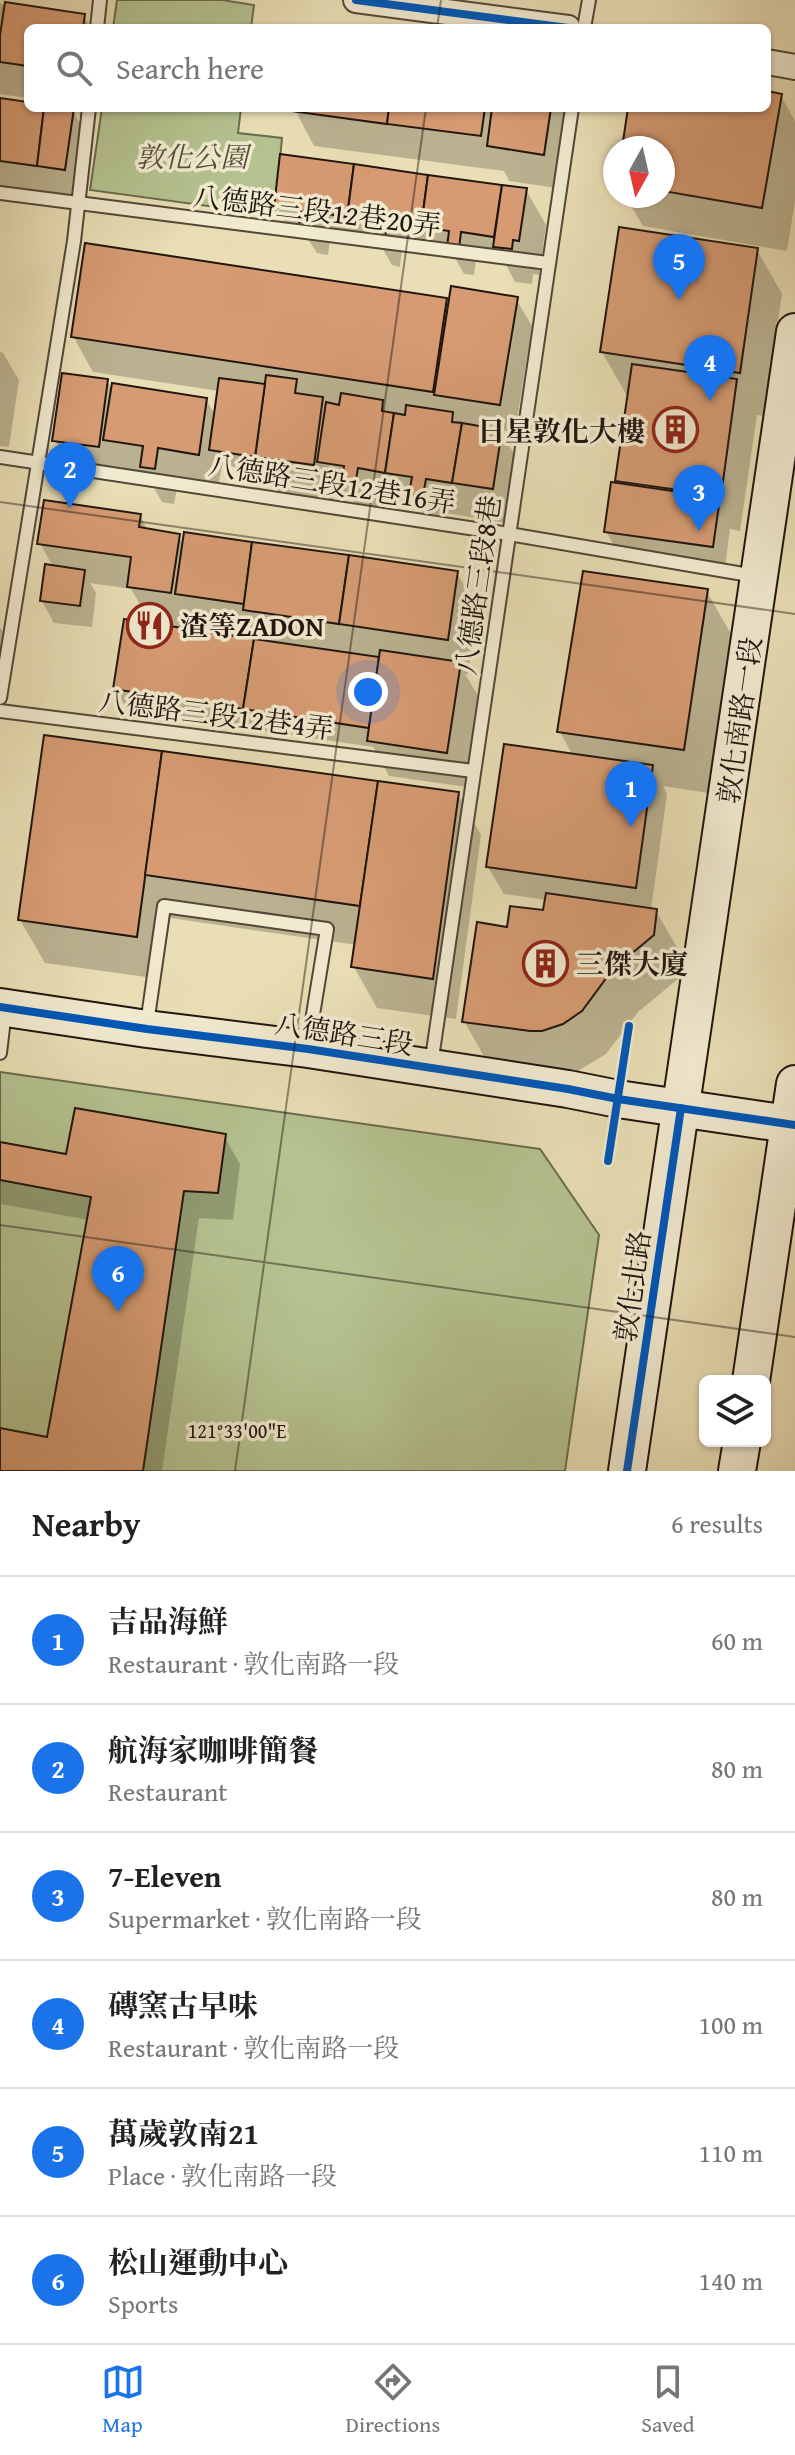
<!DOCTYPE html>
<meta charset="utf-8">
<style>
:root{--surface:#fff;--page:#f2f2f2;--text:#222;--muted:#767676;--line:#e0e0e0;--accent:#1a73e8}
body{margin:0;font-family:"Gentium Book Plus","Noto Serif TC",serif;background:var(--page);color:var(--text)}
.controls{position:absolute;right:24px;bottom:24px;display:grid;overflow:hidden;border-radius:12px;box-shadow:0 2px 6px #0004}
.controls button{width:72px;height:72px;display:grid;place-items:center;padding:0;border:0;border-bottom:2px solid var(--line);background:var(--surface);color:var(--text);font:40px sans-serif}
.compass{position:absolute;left:603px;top:136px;width:72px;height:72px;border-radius:50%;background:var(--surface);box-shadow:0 2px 6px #0004;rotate:188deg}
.you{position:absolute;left:368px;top:692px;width:28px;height:28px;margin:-20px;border:6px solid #fff;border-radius:50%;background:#1a73e8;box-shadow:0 0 0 12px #1a73e833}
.badge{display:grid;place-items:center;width:52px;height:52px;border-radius:50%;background:var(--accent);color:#fff;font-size:26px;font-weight:700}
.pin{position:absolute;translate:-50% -66px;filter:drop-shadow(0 2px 4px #0008)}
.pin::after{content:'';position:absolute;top:42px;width:28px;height:24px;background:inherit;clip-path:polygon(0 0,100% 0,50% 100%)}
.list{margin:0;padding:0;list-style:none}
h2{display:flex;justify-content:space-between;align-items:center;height:104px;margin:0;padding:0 32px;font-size:34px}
h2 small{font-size:26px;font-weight:400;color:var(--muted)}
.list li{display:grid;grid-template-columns:52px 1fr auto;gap:24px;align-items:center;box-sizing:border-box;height:128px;padding:0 32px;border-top:2px solid var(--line)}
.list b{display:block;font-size:30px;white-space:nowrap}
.list p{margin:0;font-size:26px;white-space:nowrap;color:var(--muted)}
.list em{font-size:26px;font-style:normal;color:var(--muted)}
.icon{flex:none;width:44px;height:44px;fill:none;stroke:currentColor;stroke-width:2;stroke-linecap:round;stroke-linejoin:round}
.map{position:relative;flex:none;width:795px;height:1471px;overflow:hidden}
.search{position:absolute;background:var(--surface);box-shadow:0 2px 6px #0004;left:24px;right:24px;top:24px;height:88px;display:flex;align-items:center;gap:20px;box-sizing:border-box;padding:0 28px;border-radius:12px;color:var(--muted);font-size:30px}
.sheet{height:872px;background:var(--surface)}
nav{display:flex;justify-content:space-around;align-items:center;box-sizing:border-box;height:112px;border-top:2px solid var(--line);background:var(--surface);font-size:22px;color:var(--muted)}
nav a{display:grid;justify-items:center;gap:4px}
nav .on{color:var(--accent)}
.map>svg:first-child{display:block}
</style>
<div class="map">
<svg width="795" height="1471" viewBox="0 0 795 1471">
<rect width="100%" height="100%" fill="#e9deb5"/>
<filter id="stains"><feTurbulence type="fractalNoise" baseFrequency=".0025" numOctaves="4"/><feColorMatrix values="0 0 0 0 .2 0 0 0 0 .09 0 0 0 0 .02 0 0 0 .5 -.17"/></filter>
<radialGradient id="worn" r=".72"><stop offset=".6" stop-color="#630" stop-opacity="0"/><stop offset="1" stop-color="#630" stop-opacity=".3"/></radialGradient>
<g fill="#b4c28f" stroke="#6a6c4f" stroke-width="2">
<polygon points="117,0 222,0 254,5 251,28 113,28"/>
<polygon points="102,108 241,108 238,133 282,138 275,215 90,190"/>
<polygon points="0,1072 540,1149 599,1235 565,1471 0,1471"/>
</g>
<g fill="#0003" fill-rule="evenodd">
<polygon points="0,4 84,16 91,28 28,28 28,98 0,94"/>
<polygon points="767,93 781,96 795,121 795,201 787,251 643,226 625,196 663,196 663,148 624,148 630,108 767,108"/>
<polygon points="0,100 28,104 28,108 72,110 93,145 85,205 0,193"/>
<polygon points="294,108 575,108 563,189 509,181 504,171 314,146"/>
<polygon points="282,157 526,190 546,225 539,275 533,274 532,284 515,282 505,263 476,259 474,275 464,274 454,256 402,249 400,267 392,265 381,246 330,239 328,255 317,253 306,236 291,234 276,206"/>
<polygon points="757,250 782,294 764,416 757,415 740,531 730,529 725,568 618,553 606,531 620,486 617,480 627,396 602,352"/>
<polygon points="446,299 450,307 516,299 532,326 515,432 500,430 522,467 513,524 446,513 443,530 432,529 421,510 378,503 375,520 364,518 352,499 339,497 335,489 333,500 278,492 266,471 222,465 218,489 178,483 174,504 162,502 149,479 126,475 121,466 118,481 75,476 55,440 107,381 113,391 206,399 216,417 219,391 93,372 73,336"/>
<polygon points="0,352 3,353 19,380 9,447 0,446"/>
<path d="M140,515L148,531L178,536L184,545L457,573L477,608L468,674H465L480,699L467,787L389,776L373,747L128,711L115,689L152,625L131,589L90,583L96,593L92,627L54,623L42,601L53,567L40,543ZM192,619L200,632L190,631Z"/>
<polygon points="706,590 731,634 708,793 663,786 667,794 651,910 656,911 681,954 678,979 638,1012 606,1054 578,1071 556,1074 489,1065 464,1021 509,929 544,913 547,900 504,894 488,867 573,756 560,732"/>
<polygon points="0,627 13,650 3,717 0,717"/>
<polygon points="46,737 458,794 481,835 456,1019 377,1008 354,967 357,945 170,918 161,979 45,963 20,920"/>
<polygon points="224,1136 240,1164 233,1220 199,1218 162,1471 0,1471 0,1430 48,1439 89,1220 1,1204 0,1144 68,1156"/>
</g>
<g fill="#d69b73" stroke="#20150f" stroke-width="2">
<polygon points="5,2 85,14 83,28 28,28 28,66 0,62 0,35"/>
<polygon points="767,91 782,94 762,208 663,191 663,148 622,148 628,108 767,108"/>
<polygon points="0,98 28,102 28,108 44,108 37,166 0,161"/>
<polygon points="44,108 74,108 65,170 37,166"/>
<polygon points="292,108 389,108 387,124 291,111"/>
<polygon points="389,108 485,108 481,136 387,124"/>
<polygon points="492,108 551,108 544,155 487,146"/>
<polygon points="280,154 354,164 347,217 315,212 313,228 299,226 301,210 274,207"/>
<polygon points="354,164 428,175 421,227 387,222 385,240 374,238 376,221 347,217"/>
<polygon points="428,175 502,185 494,237 461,232 459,249 447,247 449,231 421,227"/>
<polygon points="502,185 527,188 519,241 513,240 512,249 493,247"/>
<polygon points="619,227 758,248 740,373 600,352"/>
<polygon points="85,243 447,298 433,392 71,337"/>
<polygon points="451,286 518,297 500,405 434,395"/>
<polygon points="632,364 737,379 721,496 615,481"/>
<polygon points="62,373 108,379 99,447 52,441"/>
<polygon points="266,375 297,379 295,393 323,397 314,465 255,457"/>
<polygon points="219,378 265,384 255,457 209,450"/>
<polygon points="112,383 207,398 199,455 158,448 155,469 140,467 143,446 103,440"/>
<polygon points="341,393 383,400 382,411 394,413 385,473 358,468 355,485 341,484 344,466 317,462 326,402 339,405"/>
<polygon points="406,405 453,412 452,422 462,423 452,483 426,479 423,496 409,494 412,477 385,473 394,413 405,415"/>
<polygon points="462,423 502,430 493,489 452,483"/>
<polygon points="611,482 720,498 713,547 604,532"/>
<polygon points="44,500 141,514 139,527 180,534 171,593 127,587 131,557 37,544"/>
<polygon points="184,532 252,542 244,604 175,594"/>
<polygon points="252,542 349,555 339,624 243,610"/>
<polygon points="349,555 458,571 448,640 339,624"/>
<polygon points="45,564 85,570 80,606 40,601"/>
<polygon points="583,571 708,589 684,750 557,732"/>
<polygon points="124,619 254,639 243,709 113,689"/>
<polygon points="254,639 379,657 369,728 243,709"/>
<polygon points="380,650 461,662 447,753 367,741"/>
<polygon points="44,735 162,751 137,937 18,920"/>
<polygon points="504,744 653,765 636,888 486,867"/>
<polygon points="162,751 378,781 360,906 145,875"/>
<polygon points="378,781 459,792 433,979 351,967"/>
<polygon points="546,893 657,909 654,935 613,969 582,1011 563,1024 542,1031 530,1031 462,1022 477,922 507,927 510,906 543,910"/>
<polygon points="75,1108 226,1134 218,1193 184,1191 143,1471 0,1471 0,1428 47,1437 91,1197 0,1180 0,1142 66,1154"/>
</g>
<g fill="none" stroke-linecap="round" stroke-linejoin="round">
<defs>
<g id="lane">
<polyline points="97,28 100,0"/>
<polyline points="584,28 589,0"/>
<polyline points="0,193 548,263"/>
<polyline points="0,457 509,534 755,576"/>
<polyline points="0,698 74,241 89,108"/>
<polyline points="0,711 473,771"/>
<polyline points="147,1024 164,906 327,929 308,1045"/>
<polyline points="0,1053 5,1011"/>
<polyline points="431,1065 572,108"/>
</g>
<g id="street">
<polyline points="356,0 568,28"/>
<polyline points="767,62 795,67"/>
</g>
<g id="secondary">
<polyline points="0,1007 147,1029 308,1049 568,1089 618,1099 795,1125"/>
<polyline points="751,1381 795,1084"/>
<polyline points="627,1471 795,332"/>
<polyline points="737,1471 742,1441"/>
</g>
</defs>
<use href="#lane" stroke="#524738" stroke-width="16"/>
<use href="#street" stroke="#524738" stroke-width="28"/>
<use href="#secondary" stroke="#20150f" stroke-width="40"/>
<use href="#lane" stroke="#f1eacf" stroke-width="12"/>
<use href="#street" stroke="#f1eacf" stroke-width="24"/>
<use href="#secondary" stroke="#f1eacf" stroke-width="36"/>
<defs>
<g id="cycleway">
<polyline points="356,0 568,28"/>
<polyline points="0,1007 147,1029 308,1049 568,1089 618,1099 795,1125"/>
<polyline points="608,1161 629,1026"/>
<polyline points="627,1471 681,1108"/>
</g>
</defs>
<use href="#cycleway" stroke="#f1eacf" stroke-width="13"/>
<use href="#cycleway" stroke="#0057b8" stroke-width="8"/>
</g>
<path fill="none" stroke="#20150f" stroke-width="2" stroke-opacity="0.45" d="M437,28L441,0M0,502L795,614M0,1225L795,1337M235,1471L426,108"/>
<defs>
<symbol id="building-ring" viewBox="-11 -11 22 22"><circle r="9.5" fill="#f1eacf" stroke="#8f2418" stroke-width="1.5"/><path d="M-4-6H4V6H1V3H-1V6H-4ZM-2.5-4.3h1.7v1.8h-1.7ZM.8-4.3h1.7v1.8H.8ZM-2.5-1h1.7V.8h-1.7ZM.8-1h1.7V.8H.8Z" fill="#8f2418"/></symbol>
<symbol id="restaurant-ring" viewBox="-11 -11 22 22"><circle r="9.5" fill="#f1eacf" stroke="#8f2418" stroke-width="1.5"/><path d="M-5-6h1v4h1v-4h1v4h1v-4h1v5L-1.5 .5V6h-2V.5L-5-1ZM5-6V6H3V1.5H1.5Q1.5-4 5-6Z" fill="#8f2418"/></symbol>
</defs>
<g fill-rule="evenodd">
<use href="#building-ring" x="650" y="404" width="51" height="51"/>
<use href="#restaurant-ring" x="124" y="600" width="51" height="51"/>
<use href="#building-ring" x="520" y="938" width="51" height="51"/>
</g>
<g text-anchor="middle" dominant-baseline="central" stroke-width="7" stroke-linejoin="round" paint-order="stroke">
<g font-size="28" font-style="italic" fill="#54523c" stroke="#f1eacf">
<text x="192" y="156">敦化公園</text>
</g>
<g font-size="28" fill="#20150f" stroke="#f1eacf">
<text transform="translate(317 210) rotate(7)">八德路三段12巷20弄</text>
<text transform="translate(332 483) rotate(9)">八德路三段12巷16弄</text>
<text transform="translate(477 585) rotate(-82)">八德路三段8巷</text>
<text transform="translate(216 714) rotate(7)">八德路三段12巷4弄</text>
<text transform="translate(739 720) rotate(-82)">敦化南路一段</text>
<text transform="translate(344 1033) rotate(9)">八德路三段</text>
<text transform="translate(632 1286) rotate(-82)">敦化北路</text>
</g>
<g font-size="28" font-weight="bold" fill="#20150f" stroke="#f1eacf" text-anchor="start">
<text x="645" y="430" text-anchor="end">日星敦化大樓</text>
<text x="180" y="625">渣等ZADON</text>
<text x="576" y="963">三傑大廈</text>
</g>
</g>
<g font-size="20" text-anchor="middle" fill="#20150f" stroke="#f1eacf" stroke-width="7" stroke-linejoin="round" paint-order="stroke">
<text x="237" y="1438">121°33'00"E</text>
</g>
<rect width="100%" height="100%" filter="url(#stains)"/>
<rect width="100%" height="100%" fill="url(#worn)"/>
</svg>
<div class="controls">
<button><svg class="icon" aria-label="layers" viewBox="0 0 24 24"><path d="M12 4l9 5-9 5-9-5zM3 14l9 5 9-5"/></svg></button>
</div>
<svg class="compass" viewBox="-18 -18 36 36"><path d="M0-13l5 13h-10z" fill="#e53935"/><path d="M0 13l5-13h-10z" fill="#767676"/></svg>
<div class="you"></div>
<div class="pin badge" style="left:631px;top:827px">1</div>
<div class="pin badge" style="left:70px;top:508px">2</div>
<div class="pin badge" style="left:699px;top:531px">3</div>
<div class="pin badge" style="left:710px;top:401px">4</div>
<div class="pin badge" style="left:679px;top:300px">5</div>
<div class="pin badge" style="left:118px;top:1312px">6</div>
<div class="search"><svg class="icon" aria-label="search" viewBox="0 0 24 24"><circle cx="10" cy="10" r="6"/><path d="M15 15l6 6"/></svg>Search here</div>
</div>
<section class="sheet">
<h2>Nearby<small>6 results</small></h2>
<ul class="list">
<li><span class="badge">1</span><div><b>吉品海鮮</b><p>Restaurant · 敦化南路一段</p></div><em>60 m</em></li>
<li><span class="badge">2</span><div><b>航海家咖啡簡餐</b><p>Restaurant</p></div><em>80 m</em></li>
<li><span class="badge">3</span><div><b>7-Eleven</b><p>Supermarket · 敦化南路一段</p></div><em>80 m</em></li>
<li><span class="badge">4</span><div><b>磚窯古早味</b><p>Restaurant · 敦化南路一段</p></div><em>100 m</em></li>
<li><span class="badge">5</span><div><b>萬歲敦南21</b><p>Place · 敦化南路一段</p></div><em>110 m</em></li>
<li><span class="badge">6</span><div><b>松山運動中心</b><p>Sports</p></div><em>140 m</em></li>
</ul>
</section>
<nav>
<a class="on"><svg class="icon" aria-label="map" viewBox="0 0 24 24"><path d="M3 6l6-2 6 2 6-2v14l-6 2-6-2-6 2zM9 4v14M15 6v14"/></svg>Map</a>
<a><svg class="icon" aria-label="directions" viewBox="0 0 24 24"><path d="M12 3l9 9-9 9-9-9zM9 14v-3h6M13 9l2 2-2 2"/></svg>Directions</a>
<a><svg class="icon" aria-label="saved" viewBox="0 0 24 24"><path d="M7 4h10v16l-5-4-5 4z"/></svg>Saved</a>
</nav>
